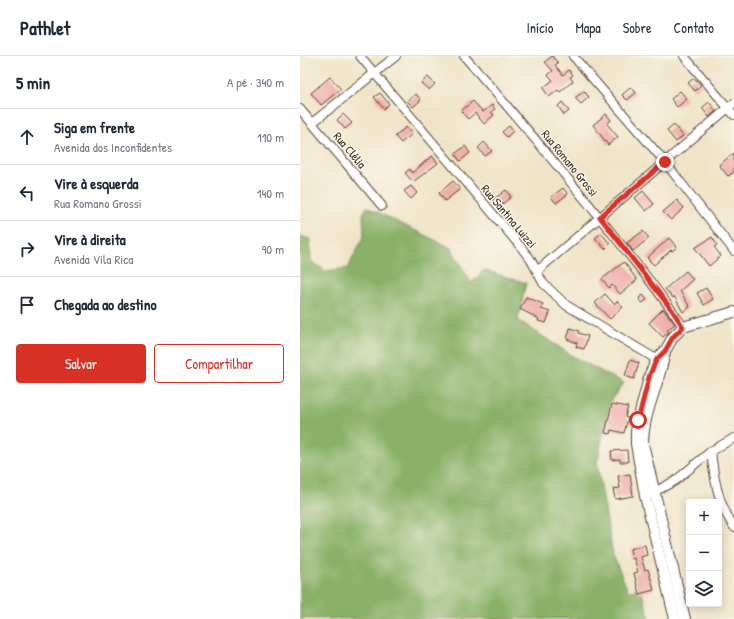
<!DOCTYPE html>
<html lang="pt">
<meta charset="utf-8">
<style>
:root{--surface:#fff;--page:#f2f2f3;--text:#1f2937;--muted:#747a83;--line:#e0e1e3;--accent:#d93025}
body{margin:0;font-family:"Patrick Hand",sans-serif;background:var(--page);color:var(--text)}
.controls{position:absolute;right:12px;bottom:12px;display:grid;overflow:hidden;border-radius:4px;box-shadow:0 2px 10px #0003}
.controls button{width:36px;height:36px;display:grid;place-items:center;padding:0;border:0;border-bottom:1px solid var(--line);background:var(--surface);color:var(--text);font:20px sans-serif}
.stop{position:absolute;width:12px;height:12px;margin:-9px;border:3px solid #d93025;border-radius:50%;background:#fff}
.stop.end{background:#d93025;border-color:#fff;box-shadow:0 1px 4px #0008}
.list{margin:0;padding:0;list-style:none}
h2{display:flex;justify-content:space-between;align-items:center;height:52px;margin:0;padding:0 16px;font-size:17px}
h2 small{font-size:13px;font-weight:400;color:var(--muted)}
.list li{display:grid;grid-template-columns:26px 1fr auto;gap:12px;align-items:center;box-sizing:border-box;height:56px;padding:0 16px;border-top:1px solid var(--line)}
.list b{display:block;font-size:15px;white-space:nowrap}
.list p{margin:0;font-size:13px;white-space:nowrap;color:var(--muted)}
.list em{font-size:13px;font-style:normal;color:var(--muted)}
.actions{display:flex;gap:8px;padding:12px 16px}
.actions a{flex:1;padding:9px 0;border:1px solid var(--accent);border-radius:4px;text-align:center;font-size:14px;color:var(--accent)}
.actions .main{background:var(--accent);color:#fff}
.icon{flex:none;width:22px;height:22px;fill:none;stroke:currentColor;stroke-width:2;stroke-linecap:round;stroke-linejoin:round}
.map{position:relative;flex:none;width:434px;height:563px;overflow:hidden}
header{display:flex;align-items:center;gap:24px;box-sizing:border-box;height:56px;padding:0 20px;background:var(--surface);border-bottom:1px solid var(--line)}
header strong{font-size:19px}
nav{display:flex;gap:22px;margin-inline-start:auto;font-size:14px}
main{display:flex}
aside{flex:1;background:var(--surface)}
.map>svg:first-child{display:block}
</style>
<header>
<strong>Pathlet</strong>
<nav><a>Início</a><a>Mapa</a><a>Sobre</a><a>Contato</a></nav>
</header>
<main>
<aside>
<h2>5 min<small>A pé · 340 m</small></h2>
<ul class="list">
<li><svg class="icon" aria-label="ahead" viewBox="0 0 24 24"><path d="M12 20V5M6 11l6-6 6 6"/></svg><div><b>Siga em frente</b><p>Avenida dos Inconfidentes</p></div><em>110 m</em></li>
<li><svg class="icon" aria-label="left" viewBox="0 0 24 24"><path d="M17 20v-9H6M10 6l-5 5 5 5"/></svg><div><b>Vire à esquerda</b><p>Rua Romano Grossi</p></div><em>140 m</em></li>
<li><svg class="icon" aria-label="right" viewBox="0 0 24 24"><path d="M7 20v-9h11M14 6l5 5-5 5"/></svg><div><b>Vire à direita</b><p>Avenida Vila Rica</p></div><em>90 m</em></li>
<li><svg class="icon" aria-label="arrive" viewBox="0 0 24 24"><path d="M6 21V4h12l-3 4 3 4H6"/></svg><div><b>Chegada ao destino</b></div></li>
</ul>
<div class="actions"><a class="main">Salvar</a><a>Compartilhar</a></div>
</aside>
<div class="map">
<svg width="434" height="563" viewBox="0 0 434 563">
<rect width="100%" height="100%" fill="#fbf7ec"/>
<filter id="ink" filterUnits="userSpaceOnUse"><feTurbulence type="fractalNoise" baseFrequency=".025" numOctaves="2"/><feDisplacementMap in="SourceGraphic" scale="8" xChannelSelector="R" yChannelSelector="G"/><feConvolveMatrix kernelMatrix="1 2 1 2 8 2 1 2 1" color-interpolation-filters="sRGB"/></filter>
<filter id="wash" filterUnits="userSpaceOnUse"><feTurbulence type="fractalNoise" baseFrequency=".012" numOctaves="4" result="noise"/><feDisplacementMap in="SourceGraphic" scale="16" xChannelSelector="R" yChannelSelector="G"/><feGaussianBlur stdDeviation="0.9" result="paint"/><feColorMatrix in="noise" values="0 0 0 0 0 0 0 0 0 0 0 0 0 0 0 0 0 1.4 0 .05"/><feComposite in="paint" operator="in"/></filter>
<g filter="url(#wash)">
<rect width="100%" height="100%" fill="#efe4c7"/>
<polygon fill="#89b168" stroke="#626e43" points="67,151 151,192 171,227 184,214 226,227 218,264 274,301 324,327 310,345 297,407 313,499 328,535 341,533 350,563 0,563 0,180 10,183 11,205 26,215 48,212 64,179 63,158"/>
<g id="blocks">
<g fill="#efada7">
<polygon points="252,0 258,7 255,9 263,19 269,14 273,19 270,21 273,25 260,36 258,34 249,41 243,32 253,24 248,19 253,15 245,6"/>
<polygon points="30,21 41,33 21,49 11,37"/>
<polygon points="128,21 135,28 129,34 121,27"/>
<polygon points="394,22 401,29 395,35 388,27"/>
<polygon points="331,31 336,37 327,44 322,39"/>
<polygon points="284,35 289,41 281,48 275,42"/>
<polygon points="380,35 387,43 377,51 371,43"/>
<polygon points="80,37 89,48 84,53 74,41"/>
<polygon points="116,38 121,44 113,51 107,45"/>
<polygon points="173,45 183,56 192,49 195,53 191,56 194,59 184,68 175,57 168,63 161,55"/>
<polygon points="262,46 269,55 264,59 258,50"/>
<polygon points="409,46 416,55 409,61 402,52"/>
<polygon points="43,58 52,67 45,73 37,64"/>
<polygon points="306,58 311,64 307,68 318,81 308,89 293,69"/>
<polygon points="374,69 383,80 376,86 367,75"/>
<polygon points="209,70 213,75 207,81 202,76"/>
<polygon points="106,71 112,78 101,87 95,80"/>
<polygon points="184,86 192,95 185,100 178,92"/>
<polygon points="165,90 170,97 160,105 155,98"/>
<polygon points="434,97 434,116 428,120 419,109"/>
<polygon points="132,100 138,107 113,126 105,117 110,113 112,117"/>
<polygon points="153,125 160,133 145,145 139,137"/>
<polygon points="111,130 117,137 111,143 104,135"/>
<polygon points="263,132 268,138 256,147 251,141"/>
<polygon points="206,134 211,141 199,151 193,144"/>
<polygon points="343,135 354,148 346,155 335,142"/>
<polygon points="377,144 384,152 371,164 363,156"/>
<polygon points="343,175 349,182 333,195 327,187"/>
<polygon points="301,177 310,188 305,193 295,182"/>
<polygon points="412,181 417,189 414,191 421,200 409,210 395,192"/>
<polygon points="369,182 377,191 372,195 371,194 354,209 347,202"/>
<polygon points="324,206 337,224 320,238 312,229 309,232 302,223"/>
<polygon points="386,215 393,223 380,235 390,251 383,256 374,240 373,242 365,233"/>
<polygon points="406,232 413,243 404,249 397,237"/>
<polygon points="305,238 314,248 317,245 323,251 310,263 295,247"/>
<polygon points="343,239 347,244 342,247 339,242"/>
<polygon points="226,241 243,248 241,253 250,256 246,267 238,265 239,263 220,253"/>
<polygon points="363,253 375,268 367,274 369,276 363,281 349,267"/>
<polygon points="270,272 279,275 278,277 288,280 284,293 276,291 277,287 267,283"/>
<polygon points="330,304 339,307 334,323 325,320"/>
<polygon points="312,348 328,351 325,361 328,362 324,377 311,374 310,378 305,377"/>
<polygon points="327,394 328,406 320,406 320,403 312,404 311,395"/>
<polygon points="330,418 333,440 315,443 313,433 320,432 318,420"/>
<polygon points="345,489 347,499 341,501 345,514 348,513 354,534 339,538 334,517 338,516 334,502 332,503 330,493"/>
</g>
</g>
</g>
<g filter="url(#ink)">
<use href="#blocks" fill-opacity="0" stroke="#564637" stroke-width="1"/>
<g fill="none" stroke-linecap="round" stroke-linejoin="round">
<defs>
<g id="minor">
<polyline points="60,0 220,190 231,204 243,227 266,249 361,306"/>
<path d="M164,0C217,61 269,123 319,186C341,214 364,241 383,271"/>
<polyline points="273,0 365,106 434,195"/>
<polyline points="384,0 434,59"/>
<polyline points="0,53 82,150"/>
<polyline points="12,67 96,0"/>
<polyline points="237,215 434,47"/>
<path d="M411,395C414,423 418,448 434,471"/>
<polyline points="350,438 375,425 411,395 434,382"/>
</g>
<g id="tertiary">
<path d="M365,295C360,327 343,356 343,388L385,563"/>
<polyline points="375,563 345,440 336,388 336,376 338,364 350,318 357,303 365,295 373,281 383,271 434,256"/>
</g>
</defs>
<use href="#minor" stroke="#564637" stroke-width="10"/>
<use href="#tertiary" stroke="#564637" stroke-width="12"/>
<use href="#minor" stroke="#fff" stroke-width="8"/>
<use href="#tertiary" stroke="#fff" stroke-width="10"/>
</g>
</g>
<g fill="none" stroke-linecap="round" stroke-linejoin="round" filter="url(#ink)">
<polyline stroke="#d93025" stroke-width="5" points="338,364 350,318 357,303 365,295 373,281 383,271 372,254 300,161 365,106"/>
</g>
<g text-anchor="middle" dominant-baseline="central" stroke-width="3" stroke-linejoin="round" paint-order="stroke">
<g font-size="12" fill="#3b2a1e" stroke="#fbf7ec">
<text transform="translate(50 94) rotate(50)">Rua Clélia</text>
<text transform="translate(270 107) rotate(51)">Rua Romano Grossi</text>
<text transform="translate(209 160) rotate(50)">Rua Santina Luizzi</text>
</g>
</g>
</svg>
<div class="controls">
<button>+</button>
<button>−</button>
<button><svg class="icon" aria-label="layers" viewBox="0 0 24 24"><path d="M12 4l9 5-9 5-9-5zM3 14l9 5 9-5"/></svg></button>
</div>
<div class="stop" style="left:338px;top:364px"></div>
<div class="stop end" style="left:365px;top:106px"></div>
</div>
</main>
